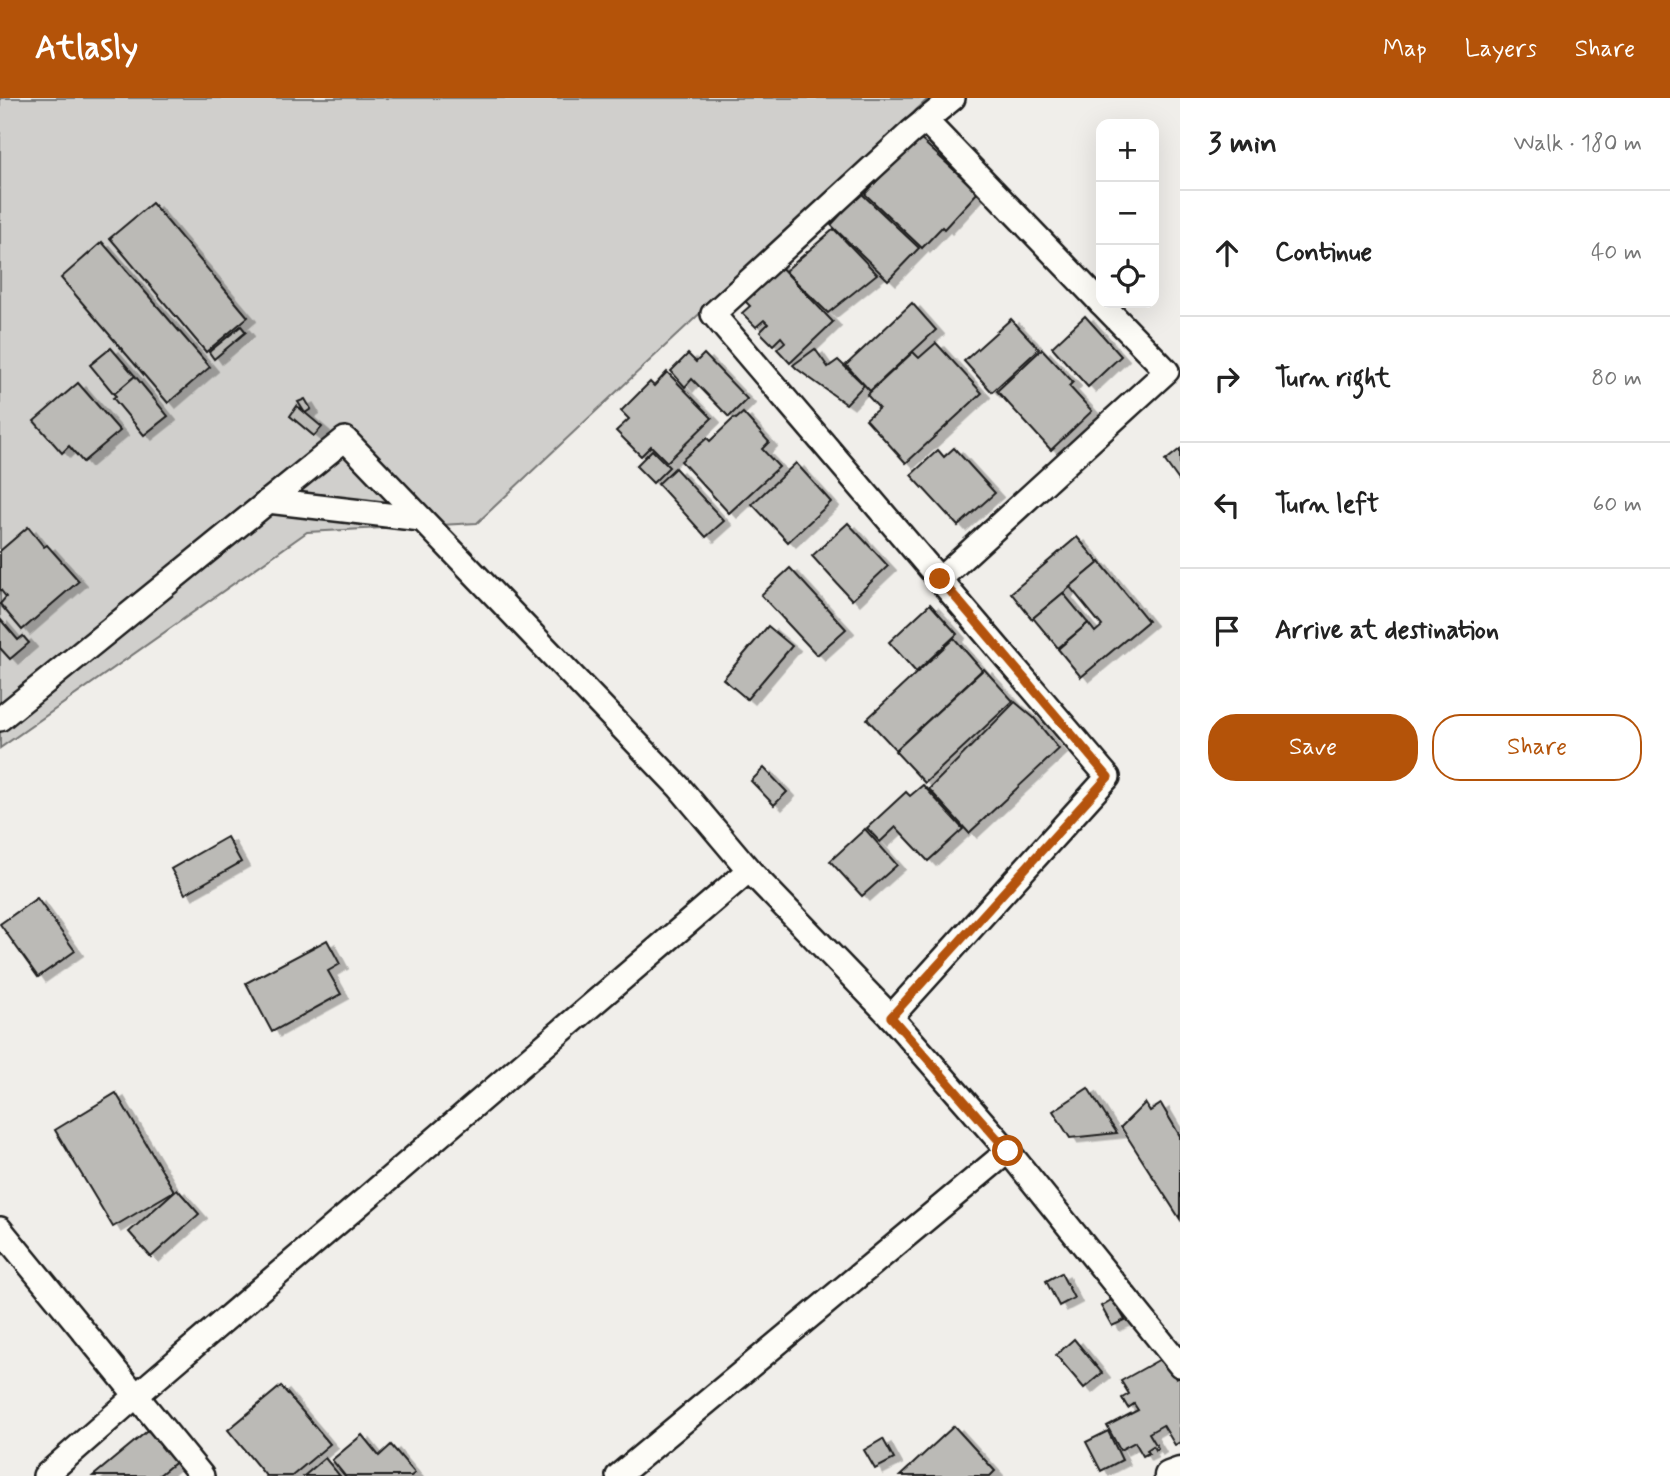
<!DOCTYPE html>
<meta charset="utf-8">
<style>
:root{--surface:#fff;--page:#f6f6f6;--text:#222;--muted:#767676;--line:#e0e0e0;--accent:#b45309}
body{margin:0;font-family:Mynerve,sans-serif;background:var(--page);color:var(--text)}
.controls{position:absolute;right:21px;top:21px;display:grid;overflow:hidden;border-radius:14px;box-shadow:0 7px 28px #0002}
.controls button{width:63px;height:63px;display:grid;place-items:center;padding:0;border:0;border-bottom:2px solid var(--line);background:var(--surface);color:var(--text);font:35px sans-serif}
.stop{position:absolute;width:21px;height:21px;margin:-16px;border:5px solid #b45309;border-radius:50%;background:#fff}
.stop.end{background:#b45309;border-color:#fff;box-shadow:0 2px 7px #0008}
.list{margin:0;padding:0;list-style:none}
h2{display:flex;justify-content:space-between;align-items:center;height:91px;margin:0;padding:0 28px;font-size:30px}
h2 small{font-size:23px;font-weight:400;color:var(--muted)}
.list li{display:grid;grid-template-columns:46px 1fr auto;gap:21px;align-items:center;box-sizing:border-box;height:126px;padding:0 28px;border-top:2px solid var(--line)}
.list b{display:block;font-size:26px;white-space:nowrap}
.list em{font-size:23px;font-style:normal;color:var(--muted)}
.actions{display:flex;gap:14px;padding:21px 28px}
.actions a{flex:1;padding:16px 0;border:2px solid var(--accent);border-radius:28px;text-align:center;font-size:24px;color:var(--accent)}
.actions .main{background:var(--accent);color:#fff}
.icon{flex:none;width:38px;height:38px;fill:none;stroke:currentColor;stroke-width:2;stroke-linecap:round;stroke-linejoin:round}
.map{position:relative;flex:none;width:1180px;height:1378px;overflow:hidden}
header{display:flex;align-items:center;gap:42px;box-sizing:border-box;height:98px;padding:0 35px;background:var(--accent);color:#fff}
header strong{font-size:33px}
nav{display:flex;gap:38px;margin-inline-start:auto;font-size:24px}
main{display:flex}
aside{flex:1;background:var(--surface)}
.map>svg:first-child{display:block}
</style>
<header>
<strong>Atlasly</strong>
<nav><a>Map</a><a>Layers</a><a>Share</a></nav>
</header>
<main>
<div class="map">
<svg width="1180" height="1378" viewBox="0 0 1180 1378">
<defs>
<filter id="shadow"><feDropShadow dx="8" dy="4.5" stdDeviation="0" flood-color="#0004"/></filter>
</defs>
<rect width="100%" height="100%" fill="#f0eeea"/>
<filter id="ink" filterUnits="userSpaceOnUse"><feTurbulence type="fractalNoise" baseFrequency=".0143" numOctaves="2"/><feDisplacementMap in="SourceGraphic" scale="14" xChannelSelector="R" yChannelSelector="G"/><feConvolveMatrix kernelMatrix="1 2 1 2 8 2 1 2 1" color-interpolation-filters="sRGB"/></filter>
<g filter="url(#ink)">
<polygon fill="#d0cfcc" stroke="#767674" stroke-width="2" points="0,0 929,0 477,425 307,434 0,650"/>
<g fill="#bbbab6" stroke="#1c1c1c" stroke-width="2" filter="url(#shadow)">
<polygon points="917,38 978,94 944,131 942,129 922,150 865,96"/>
<polygon points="861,95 919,150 888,182 831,127"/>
<polygon points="152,105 248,219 206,254 110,140"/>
<polygon points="834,131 877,176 828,215 785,173"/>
<polygon points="102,144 210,269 168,305 61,180"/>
<polygon points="775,163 833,224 790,265 777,251 785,244 781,239 773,247 760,234 768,226 764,222 756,229 742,215 750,208 744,202"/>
<polygon points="912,205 936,232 870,293 846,267"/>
<polygon points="1085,218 1121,258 1088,289 1052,249"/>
<polygon points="1011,221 1039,251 992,294 964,263"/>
<polygon points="241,228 246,234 214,261 209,254"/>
<polygon points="936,245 982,295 906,365 866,321 879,310 867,297 913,254 919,260"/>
<polygon points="111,250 135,278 114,296 90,267"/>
<polygon points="815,251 828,269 838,262 864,287 846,306 797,271 793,267"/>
<polygon points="1042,251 1073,284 1069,288 1092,313 1051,352 997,293"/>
<polygon points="688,256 696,264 704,256 747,301 729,319 692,281 685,289 671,273"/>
<polygon points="667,274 712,320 667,364 651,348 641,358 616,333 629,321 621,313 650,284 654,288"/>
<polygon points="135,278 168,318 144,337 113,300 116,298 114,296"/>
<polygon points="78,285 120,333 83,364 69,348 62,355 34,323"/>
<polygon points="305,301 311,311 305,315 298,304"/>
<polygon points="297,308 322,329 314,338 290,318"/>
<polygon points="743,315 769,344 762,351 779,369 729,415 681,363 707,340 710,343 734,320 736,321"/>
<polygon points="954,350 995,395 958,428 911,377 938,352 944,359"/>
<polygon points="1180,351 1180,384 1165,363"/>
<polygon points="652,352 669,369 653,385 636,368"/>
<polygon points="796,365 831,404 788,444 752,406"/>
<polygon points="675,370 724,423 706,439 658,386"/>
<polygon points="848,425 888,468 852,502 812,458"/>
<polygon points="28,429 44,449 47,447 79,483 22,532 0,506 6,499 0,491 0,453"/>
<polygon points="1077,439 1099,465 1032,521 1011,495"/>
<polygon points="1100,464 1148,523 1081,579 1058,551 1088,525 1095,534 1102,528 1070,489"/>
<polygon points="790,470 846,531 817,557 761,497"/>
<polygon points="1063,495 1088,525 1058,550 1033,520"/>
<polygon points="930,506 957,536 916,574 889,544"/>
<polygon points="0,521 18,542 23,538 29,545 10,561 0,550"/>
<polygon points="768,528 792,548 747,601 723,581"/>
<polygon points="954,540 982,572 896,652 867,621"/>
<polygon points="984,571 1013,603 925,685 895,653"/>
<polygon points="1015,604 1034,620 1059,651 969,735 929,691"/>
<polygon points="764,670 787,694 774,707 751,683"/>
<polygon points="923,687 963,731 928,763 896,729 880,744 867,730 906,694 910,698"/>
<polygon points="865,731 897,767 862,798 830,763"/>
<polygon points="227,739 241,764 185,796 171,771"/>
<polygon points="37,800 75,853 38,879 0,826"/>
<polygon points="327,842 340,866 328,873 341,896 272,934 246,885"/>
<polygon points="1088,990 1105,1017 1117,1035 1070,1040 1053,1013"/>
<polygon points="116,995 174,1093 113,1129 55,1032"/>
<polygon points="1145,1005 1150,1013 1161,1006 1180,1038 1180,1121 1121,1029"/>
<polygon points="177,1091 199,1116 151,1159 129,1134"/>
<polygon points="1061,1175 1074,1200 1059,1208 1046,1183"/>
<polygon points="1113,1201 1125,1222 1112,1228 1101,1208"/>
<polygon points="1074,1241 1102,1275 1084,1290 1056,1257"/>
<polygon points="1164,1259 1176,1281 1180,1279 1180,1344 1175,1347 1163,1327 1149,1335 1158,1350 1155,1352 1153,1348 1147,1352 1149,1355 1143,1358 1135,1344 1120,1352 1107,1328 1138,1312 1134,1306 1128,1310 1122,1300 1129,1296 1121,1283"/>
<polygon points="281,1288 330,1346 292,1378 266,1378 228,1332"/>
<polygon points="954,1328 995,1373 990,1378 900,1378"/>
<polygon points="151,1330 178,1362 158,1378 93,1378"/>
<polygon points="1108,1333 1122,1362 1101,1373 1086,1344"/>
<polygon points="362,1337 379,1358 391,1347 415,1375 411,1378 345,1378 332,1362"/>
<polygon points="883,1341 894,1361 875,1371 864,1352"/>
<polygon points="325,1360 340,1378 304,1378"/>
</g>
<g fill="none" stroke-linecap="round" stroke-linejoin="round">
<defs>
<g id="minor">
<polyline points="925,22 1101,205"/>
<polyline points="268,403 421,421"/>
<polyline points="940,481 1167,273 1101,205"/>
<polyline points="0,621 345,341 679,689 749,772 891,919 1008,1053 1180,1267"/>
<polyline points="891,919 1108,679 713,216 911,34 953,0"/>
<polyline points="0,1131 202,1378"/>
<polyline points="45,1378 137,1297 749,772"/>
<polyline points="618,1378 1008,1053"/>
</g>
<polyline id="tertiary" points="1169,1378 1180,1374"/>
</defs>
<use href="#minor" stroke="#1c1c1c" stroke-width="28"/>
<use href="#tertiary" stroke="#1c1c1c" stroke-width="33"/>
<use href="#minor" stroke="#fdfcf7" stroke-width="23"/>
<use href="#tertiary" stroke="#fdfcf7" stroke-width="28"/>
</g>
</g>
<g fill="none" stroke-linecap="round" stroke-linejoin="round" filter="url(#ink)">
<polyline stroke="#b45309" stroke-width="9" points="940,481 1108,679 891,919 1008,1053"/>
</g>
</svg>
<div class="controls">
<button>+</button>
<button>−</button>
<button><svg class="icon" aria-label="locate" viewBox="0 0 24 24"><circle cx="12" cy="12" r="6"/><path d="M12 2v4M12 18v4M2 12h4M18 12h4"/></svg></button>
</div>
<div class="stop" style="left:1008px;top:1053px"></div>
<div class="stop end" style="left:940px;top:481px"></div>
</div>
<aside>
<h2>3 min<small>Walk · 180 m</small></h2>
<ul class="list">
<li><svg class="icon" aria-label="ahead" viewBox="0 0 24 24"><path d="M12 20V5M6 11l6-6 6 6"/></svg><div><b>Continue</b></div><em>40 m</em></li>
<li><svg class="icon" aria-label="right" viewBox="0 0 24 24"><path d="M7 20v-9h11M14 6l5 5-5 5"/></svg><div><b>Turn right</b></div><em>80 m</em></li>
<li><svg class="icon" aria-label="left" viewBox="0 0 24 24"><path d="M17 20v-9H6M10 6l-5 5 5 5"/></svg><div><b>Turn left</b></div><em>60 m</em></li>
<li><svg class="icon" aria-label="arrive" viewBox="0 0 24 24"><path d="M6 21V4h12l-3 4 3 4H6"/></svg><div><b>Arrive at destination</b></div></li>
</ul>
<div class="actions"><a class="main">Save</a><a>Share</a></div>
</aside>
</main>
